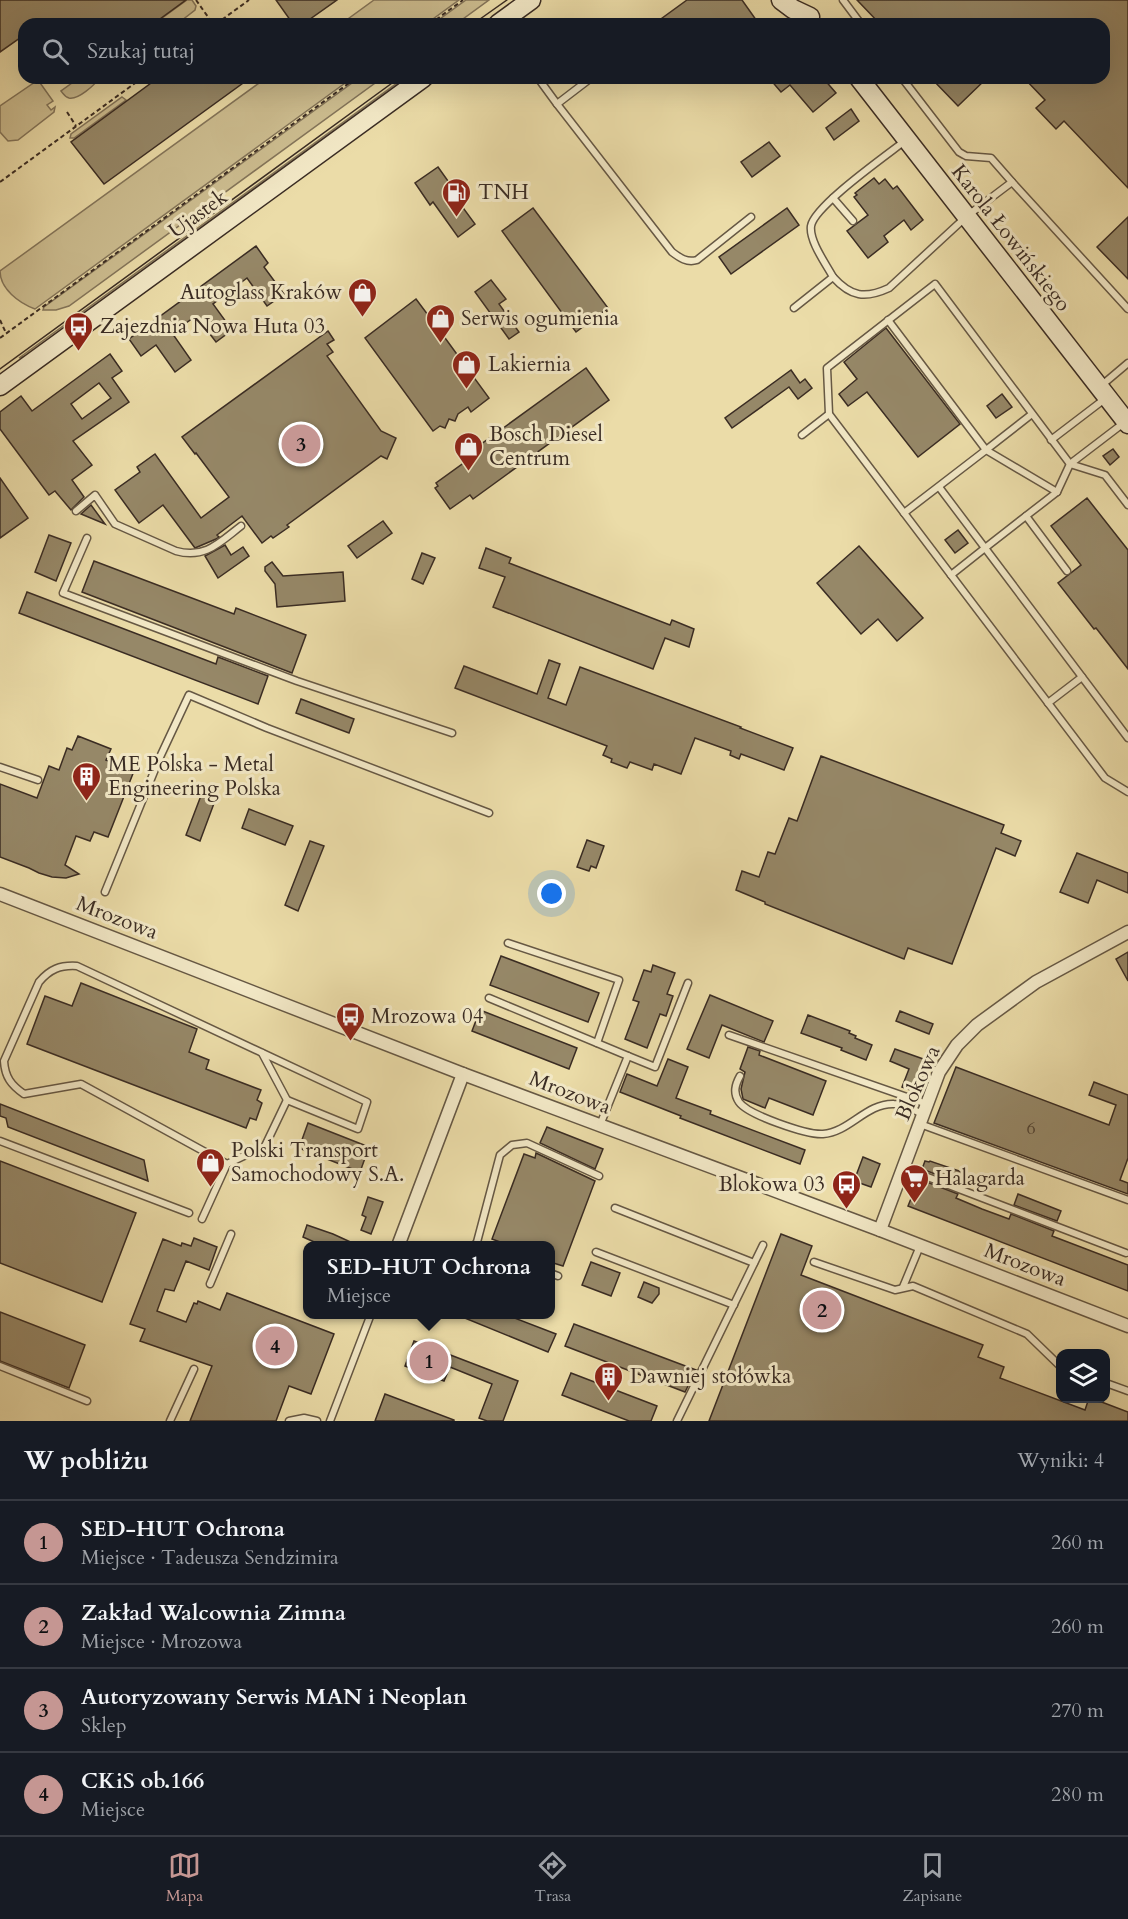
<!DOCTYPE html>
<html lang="pl">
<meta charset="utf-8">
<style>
:root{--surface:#171b24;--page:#20242c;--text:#f1f3f6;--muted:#9ea1a6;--line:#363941;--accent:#c59692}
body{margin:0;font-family:Cardo,serif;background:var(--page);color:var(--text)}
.controls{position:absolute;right:18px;bottom:18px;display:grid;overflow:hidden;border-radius:12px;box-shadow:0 6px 24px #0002}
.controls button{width:54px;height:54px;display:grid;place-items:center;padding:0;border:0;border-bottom:2px solid var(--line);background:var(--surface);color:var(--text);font:30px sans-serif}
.you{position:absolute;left:552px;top:894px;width:21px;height:21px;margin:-15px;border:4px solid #fff;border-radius:50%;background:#1a73e8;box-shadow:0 0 0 9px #1a73e833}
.badge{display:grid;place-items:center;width:39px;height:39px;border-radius:50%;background:var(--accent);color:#111;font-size:20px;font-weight:700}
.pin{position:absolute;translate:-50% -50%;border:3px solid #fff;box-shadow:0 2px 6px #0006}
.popup{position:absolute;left:303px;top:1241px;width:252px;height:78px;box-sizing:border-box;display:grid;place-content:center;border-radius:12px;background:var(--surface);filter:drop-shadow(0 2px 4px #0005);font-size:20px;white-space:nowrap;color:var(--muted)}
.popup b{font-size:22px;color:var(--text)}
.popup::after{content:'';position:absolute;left:50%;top:100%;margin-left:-12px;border:12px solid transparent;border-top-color:var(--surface)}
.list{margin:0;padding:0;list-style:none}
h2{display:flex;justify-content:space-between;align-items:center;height:78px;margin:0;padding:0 24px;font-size:26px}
h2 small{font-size:20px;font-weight:400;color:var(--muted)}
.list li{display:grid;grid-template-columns:39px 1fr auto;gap:18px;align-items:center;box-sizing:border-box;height:84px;padding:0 24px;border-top:2px solid var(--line)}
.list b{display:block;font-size:22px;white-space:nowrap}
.list p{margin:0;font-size:20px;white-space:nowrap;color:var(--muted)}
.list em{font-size:20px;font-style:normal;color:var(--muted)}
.icon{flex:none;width:33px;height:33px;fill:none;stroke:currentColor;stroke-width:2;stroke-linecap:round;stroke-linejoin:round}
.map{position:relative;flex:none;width:1128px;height:1421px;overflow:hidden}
.search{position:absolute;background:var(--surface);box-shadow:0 6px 24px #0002;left:18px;right:18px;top:18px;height:66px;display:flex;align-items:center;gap:15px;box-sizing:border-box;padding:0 21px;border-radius:18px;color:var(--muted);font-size:22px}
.sheet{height:414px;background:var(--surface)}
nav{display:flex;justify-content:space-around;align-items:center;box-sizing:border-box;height:84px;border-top:2px solid var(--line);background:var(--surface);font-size:16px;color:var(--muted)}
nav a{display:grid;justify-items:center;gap:3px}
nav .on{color:var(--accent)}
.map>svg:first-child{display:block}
</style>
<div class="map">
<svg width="1128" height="1421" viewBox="0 0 1128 1421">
<rect width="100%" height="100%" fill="#ebdca8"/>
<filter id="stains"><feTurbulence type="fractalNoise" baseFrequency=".00333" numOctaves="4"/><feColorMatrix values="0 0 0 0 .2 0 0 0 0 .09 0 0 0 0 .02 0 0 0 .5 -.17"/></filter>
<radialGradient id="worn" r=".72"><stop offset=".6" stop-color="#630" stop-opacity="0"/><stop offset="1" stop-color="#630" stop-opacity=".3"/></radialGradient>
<g fill="#cdbe91" stroke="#84755a" stroke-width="1.5">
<polygon points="187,0 192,0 196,6 195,10 177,24 154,24"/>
<polygon points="374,0 459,0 426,24 341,24"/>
<polygon points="466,0 489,0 456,24 433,24"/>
<path d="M79,78H99C95,85 78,100 69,98C65,97 64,95 61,91Z"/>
<path d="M266,78H352L35,309C19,303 0,289 0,271Z"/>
<polygon points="359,78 382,78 69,306 56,310 43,310 44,307"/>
<polygon points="404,78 408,78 26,356 19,358"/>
<polygon points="38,80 53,101 47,105 51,110 55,107 54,112 18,140 8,141 0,132 0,106"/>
<polygon points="122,97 126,100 74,138 70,138 71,134"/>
</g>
<g fill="#968868" stroke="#3a2c23" stroke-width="1.5" fill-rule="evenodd">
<polygon points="0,0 186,0 153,24 24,24 24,35 0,52"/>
<polygon points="276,0 337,0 303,24 293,24"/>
<polygon points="687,0 742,0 759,24 654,24"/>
<polygon points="857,0 1128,0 1128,188 1064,121 1056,129 1036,108 1045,100 1024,78 1104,78 1104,24 880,24"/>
<polygon points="158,78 250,78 104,184 71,142"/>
<polygon points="769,78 823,78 836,93 813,112 790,85 781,92"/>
<polygon points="931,78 987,78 958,106"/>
<polygon points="851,109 859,121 834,140 826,128"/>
<polygon points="769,142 780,156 752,177 741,162"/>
<polygon points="438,167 453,188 450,190 475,224 458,237 433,202 430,205 415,183"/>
<polygon points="874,178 879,184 885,179 893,189 897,186 923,220 911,230 904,220 884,236 888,242 868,258 847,231 868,215 854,197 857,195 855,193"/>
<polygon points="533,208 608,308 576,332 502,231"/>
<polygon points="787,208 799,225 731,274 719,257"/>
<polygon points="1128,217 1128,279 1097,247"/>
<polygon points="256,246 268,263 264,267 284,294 267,306 247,278 213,304 232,330 216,342 196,316 172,333 191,360 175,372 156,345 141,356 129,339"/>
<polygon points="491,280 506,299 499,304 519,332 509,339 475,292"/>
<polygon points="416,299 431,319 431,329 437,327 489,398 471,412 468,407 458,414 455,421 449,419 445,428 440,426 433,431 365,338"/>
<polygon points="886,328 960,424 918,457 867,392 848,406 839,394 857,379 844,362"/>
<polygon points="328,331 334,340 327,344 333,352 327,356 381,431 396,438 387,459 381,456 287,525 289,527 273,538 271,536 262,543 242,516 217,535 219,537 216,539 195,548 163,505 139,523 115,490 140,472 137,467 155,454 201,518 229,497 196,453 195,454 182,437"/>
<path d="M110,354L122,371L112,378L129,402L73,441L92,465L72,480L84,497L71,510L55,491L49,495L0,429V412L21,396L32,411ZM99,383L111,398L82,419L71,404Z"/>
<polygon points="586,368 609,400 473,499 470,495 450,509 435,488 438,486 436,483 469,459 466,455"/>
<polygon points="791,370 800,383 805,379 812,388 798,399 789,387 732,428 725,418"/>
<polygon points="1002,394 1012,407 996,418 987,406"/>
<polygon points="1113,449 1119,457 1110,465 1103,456"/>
<polygon points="0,478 28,518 0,538"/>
<polygon points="1087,498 1128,550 1128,669 1096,628 1094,629 1058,583 1081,565 1051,526"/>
<polygon points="91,505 105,524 81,514"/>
<polygon points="383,521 392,533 357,558 348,546"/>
<polygon points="958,530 968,543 955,553 945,540"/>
<polygon points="49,535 71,543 56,581 35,572"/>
<polygon points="225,545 231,555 243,547 249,556 218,578 205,556"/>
<polygon points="859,546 923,618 897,641 878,619 861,634 817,583"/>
<polygon points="486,548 511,558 509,563 670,625 672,620 694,629 689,647 665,638 653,669 493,607 505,577 479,568"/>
<polygon points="422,553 435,558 423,584 412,579"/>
<polygon points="94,561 234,614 236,608 306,635 292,673 82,592"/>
<polygon points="272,562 283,576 343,572 345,601 277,607 275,584 265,571 265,567"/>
<polygon points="27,592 216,664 218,657 268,676 258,704 19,613"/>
<polygon points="549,660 560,664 548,698 566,705 580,667 741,727 740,728 793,748 784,770 741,754 739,759 730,755 731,751 695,738 681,774 654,764 652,770 630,762 627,768 611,762 612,759 603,755 607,746 455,688 464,666 537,694"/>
<polygon points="301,699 354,719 349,733 296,713"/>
<polygon points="78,736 111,749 106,760 134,771 108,837 94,832 90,841 76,836 65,865 79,874 66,878 52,877 39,873 29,868 0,857 0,784 37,798 49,766 59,770 67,748 72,750"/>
<polygon points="821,756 1004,825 1001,833 1021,841 1015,856 996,848 952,964 908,948 904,959 765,904 765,902 736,890 742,871 759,877 768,852 775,854 789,818 797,821"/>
<polygon points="202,793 216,798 200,841 186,835"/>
<polygon points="249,809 293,826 285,845 242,828"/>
<polygon points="587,840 604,846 596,868 591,866 589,871 577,867"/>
<polygon points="310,841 324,846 298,911 285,905"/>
<polygon points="1077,853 1128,873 1128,893 1097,880 1088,903 1060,892"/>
<polygon points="1128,952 1128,981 1116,959"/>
<polygon points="501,956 599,993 588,1022 490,985"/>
<polygon points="653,965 675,973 667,994 673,996 666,1016 660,1014 647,1048 625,1039 639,1002 633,1000 644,970 651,972"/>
<polygon points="81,983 197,1029 189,1052 209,1060 206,1069 261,1090 257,1100 262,1103 256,1120 250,1118 246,1128 27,1044 45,996 72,1006"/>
<polygon points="710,995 773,1021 764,1042 722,1025 709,1058 687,1049"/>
<polygon points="480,1010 577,1048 569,1069 472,1031"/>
<polygon points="900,1011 933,1024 929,1034 896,1021"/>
<polygon points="808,1015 850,1031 849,1033 856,1036 855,1038 872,1045 866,1060 841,1050 842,1048 801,1033"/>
<polygon points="748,1047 760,1051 759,1055 826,1081 813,1115 769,1098 765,1108 743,1099 741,1089 745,1072 740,1069"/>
<polygon points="895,1049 929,1061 916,1092 902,1087 909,1069 890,1061"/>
<polygon points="668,1059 688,1067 676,1098 711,1111 710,1114 805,1150 800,1164 680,1118 681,1116 620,1092 627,1074 657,1086"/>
<polygon points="956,1067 1109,1125 1116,1105 1089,1095 1094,1082 1128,1095 1128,1158 1120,1180 1128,1183 1128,1194 934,1123"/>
<polygon points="0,1104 144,1160 148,1181 8,1127 6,1118 0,1116"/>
<polygon points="308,1123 369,1147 360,1172 299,1148"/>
<polygon points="547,1127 603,1149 595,1169 540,1143"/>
<polygon points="536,1153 595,1181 563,1266 550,1262 550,1245 508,1245 492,1239 524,1154 535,1158"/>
<polygon points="863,1157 880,1164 871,1187 854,1181"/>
<polygon points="0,1161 136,1213 102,1302 0,1263"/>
<polygon points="925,1161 929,1162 930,1161 965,1173 961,1184 922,1169"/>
<polygon points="919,1179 958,1194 956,1198 982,1209 1009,1219 1011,1214 1054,1231 1052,1236 1128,1265 1128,1291 908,1206"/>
<polygon points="1018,1194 1061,1211 1057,1221 1014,1205"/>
<polygon points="368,1197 383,1202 371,1234 361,1230 366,1217 362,1215"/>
<polygon points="307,1225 333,1234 357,1245 321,1245 303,1237"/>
<polygon points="781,1234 812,1246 801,1275 983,1345 978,1357 1004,1367 1000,1378 1085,1410 1089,1398 1100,1398 1099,1401 1128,1412 1128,1421 709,1421"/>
<polygon points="194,1238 217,1247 209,1270 186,1261 174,1291 165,1289 157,1311 186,1322 194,1303 197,1304 198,1301 220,1310 227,1293 334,1334 311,1394 289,1386 276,1421 190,1421 212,1366 140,1341 145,1329 130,1324 163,1239 181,1246 182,1243 191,1246"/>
<polygon points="591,1262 620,1273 611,1296 582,1285"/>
<polygon points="644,1282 659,1288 659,1294 652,1303 638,1297"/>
<polygon points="0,1312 85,1345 69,1388 0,1361"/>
<polygon points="455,1314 504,1314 556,1334 548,1352"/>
<polygon points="574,1324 696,1370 685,1392 565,1346"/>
<polygon points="414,1341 518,1381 503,1421 487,1421 479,1418 492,1384 450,1367 444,1381 405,1366"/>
<polygon points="571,1373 657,1406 651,1421 629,1421 562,1395"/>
<polygon points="385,1394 454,1420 454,1421 375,1421"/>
</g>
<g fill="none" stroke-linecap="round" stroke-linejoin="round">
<defs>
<g id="lane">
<polyline points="843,0 861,24"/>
<polyline points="538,78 557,104"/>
<path d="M591,78L557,104L672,252C680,258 687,263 697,260L751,217"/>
<polyline points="1012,182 1128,309"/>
<polyline points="833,198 853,221"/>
<path d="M833,277C851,297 865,299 889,288L967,216L1012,182L991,158L966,156L959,152L902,78"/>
<path d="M794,308L833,277C826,264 809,241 811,226C814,206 887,155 906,140"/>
<polyline points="888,320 986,450 1032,414"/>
<polyline points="1102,385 1128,363"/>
<polyline points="802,435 829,414"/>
<polyline points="1051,440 1106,398"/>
<polyline points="939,487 985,548 1026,516 1067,571"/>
<polyline points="1057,492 1070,464 1125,422"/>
<polyline points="1128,505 1105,475 1070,464 935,284 827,368 829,414 1105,778 1128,792"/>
<path d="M76,511L95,495L115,524L176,551C205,559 219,543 241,526"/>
<polyline points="904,513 986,450 1057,492 1026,516"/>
<polyline points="87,538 63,593 297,681 452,733"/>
<polyline points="951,575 985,548 1128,738"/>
<polyline points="1048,703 1082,677"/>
<polyline points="0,767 38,780"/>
<polyline points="105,892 160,757 189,695 267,728 489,813"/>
<polyline points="508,943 619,980 597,1043"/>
<polyline points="489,998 628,1056 600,1125"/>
<polyline points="729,1035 927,1104"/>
<polyline points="262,1053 287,1100"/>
<polyline points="628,1056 655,1067 688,983"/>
<path d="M740,1076C735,1085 733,1093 739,1102C748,1115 807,1135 823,1134C850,1132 866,1103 894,1104C905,1104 914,1110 924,1115"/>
<polyline points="920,1124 1128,1200"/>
<polyline points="0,1141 189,1213"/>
<polyline points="904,1168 1126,1253"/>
<polyline points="615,1208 754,1263"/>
<path d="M202,1219L227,1164L81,1084L24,1094C11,1085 5,1077 4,1061L39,982C50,969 60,965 77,966L367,1102L358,1129L287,1100L265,1146L227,1164"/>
<polyline points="474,1246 477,1242 500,1155 512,1145 527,1143 599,1176"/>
<polyline points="596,1252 734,1305"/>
<polyline points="814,1262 895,1290 913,1286 1027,1334 1060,1366"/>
<polyline points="550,1273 558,1276"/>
<polyline points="210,1284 231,1234"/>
<polyline points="903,1287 920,1246"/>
<polyline points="0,1366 87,1401"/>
<polyline points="1106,1383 1128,1391"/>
<polyline points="170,1421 194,1369"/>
<polyline points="289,1421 304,1418 317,1421"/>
<polyline points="330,1421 371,1314"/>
<polyline points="677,1421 763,1245"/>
</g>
<g id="street">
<polyline points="0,894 463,1074 880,1230 1128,1326"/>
<polyline points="880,1230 939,1072 957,1045 977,1025 1036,982 1128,932"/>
<polyline points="398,1246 463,1074"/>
</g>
<g id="secondary">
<polyline points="781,0 793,9 810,17"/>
<polyline points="498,24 531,0"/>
<polyline points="859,78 1128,424"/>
<polyline points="0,386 423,78"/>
</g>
</defs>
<use href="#lane" stroke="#665844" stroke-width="9"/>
<use href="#street" stroke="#665844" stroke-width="15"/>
<use href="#secondary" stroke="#3a2c23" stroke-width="21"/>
<g stroke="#3a2c23" stroke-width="2" stroke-dasharray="4.5 3" stroke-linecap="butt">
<polyline points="196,0 213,24"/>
<polyline points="216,24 249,0"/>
<polyline points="430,24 463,0"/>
<polyline points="67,112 76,126"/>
<polyline points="0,182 142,78"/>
<polyline points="0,320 6,333"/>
<polyline points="0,338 356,78"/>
</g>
<use href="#lane" stroke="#f2e8c6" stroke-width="6"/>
<use href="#street" stroke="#f2e8c6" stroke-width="12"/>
<use href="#secondary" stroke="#f2e8c6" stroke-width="18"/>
<g stroke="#3a2c23" stroke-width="1.5">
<polyline points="473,24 507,0"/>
<polyline points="0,369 399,78"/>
</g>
</g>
<defs>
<symbol id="fuel-pin" viewBox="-11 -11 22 30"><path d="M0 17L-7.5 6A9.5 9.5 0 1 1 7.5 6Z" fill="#8f2418" stroke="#f2e8c6"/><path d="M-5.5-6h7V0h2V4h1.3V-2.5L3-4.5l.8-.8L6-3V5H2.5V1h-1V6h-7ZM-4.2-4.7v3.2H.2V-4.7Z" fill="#fff"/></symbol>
<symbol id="shop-pin" viewBox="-11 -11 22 30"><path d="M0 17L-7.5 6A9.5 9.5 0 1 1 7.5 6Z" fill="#8f2418" stroke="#f2e8c6"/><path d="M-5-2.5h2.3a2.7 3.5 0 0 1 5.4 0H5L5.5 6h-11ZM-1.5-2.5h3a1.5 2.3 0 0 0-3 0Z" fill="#fff"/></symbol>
<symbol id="bus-pin" viewBox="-11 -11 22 30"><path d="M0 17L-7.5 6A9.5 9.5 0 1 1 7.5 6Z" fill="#8f2418" stroke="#f2e8c6"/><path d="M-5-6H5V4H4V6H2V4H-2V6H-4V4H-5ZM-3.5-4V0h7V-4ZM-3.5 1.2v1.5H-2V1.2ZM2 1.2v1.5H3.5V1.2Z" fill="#fff"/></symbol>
<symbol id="building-pin" viewBox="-11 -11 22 30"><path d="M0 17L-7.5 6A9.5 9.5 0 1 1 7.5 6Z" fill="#8f2418" stroke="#f2e8c6"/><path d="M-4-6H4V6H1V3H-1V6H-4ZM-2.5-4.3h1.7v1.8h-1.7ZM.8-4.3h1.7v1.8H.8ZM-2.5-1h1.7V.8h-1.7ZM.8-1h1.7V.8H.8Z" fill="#fff"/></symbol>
<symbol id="supermarket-pin" viewBox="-11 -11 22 30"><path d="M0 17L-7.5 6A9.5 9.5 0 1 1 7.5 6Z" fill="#8f2418" stroke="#f2e8c6"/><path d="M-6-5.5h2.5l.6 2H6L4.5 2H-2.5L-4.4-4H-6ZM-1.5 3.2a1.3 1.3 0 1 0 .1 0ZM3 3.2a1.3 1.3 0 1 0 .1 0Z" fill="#fff"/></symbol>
</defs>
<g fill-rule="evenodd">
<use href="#fuel-pin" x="440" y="176" width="33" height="45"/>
<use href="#shop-pin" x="346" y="276" width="33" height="45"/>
<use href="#shop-pin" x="424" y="302" width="33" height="45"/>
<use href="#bus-pin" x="62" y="310" width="33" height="45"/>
<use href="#shop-pin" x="450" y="348" width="33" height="45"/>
<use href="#shop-pin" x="452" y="430" width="33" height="45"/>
<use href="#building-pin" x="70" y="760" width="33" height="45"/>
<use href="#bus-pin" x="334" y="1000" width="33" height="45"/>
<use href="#shop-pin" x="194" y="1146" width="33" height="45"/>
<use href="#supermarket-pin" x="898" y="1162" width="33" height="45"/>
<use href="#bus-pin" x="830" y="1168" width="33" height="45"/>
<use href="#building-pin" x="592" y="1360" width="33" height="45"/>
</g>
<g text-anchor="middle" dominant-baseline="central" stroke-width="6" stroke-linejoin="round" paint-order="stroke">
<g font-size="18" fill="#514334">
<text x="1031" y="1128">6</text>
</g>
<g font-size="21" fill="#3a2c23" stroke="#f2e8c6" text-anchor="start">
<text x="478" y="192">TNH</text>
<text x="342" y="292" text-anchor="end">Autoglass Kraków</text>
<text x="461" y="318">Serwis ogumienia</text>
<text x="100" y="326">Zajezdnia Nowa Huta 03</text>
<text x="488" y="364">Lakiernia</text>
<text x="489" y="434">Bosch Diesel<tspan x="489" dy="24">Centrum</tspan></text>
<text x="108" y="764">ME Polska - Metal<tspan x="108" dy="24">Engineering Polska</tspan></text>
<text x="371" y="1016">Mrozowa 04</text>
<text x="231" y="1150">Polski Transport<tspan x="231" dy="24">Samochodowy S.A.</tspan></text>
<text x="935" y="1178">Halagarda</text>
<text x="825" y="1184" text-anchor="end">Blokowa 03</text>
<text x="630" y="1376">Dawniej stołówka</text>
</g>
<g font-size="21" fill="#3a2c23" stroke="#f2e8c6">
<text transform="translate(198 214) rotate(-36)">Ujastek</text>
<text transform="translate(1011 238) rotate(52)">Karola Łowińskiego</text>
<text transform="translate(117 918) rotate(21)">Mrozowa</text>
<text transform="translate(918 1083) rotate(-66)">Blokowa</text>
<text transform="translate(570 1093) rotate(21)">Mrozowa</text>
<text transform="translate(1025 1265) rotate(21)">Mrozowa</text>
</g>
</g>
<rect width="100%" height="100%" filter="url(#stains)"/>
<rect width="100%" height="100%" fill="url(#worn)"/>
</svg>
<div class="controls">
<button><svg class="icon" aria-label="layers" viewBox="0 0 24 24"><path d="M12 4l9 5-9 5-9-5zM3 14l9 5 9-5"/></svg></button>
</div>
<div class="you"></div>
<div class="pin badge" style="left:429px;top:1361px">1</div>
<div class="popup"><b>SED-HUT Ochrona</b>Miejsce</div>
<div class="pin badge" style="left:822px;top:1310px">2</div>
<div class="pin badge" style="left:301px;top:444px">3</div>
<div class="pin badge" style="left:275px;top:1346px">4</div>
<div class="search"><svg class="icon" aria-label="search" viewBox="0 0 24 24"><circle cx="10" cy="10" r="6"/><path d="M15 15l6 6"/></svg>Szukaj tutaj</div>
</div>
<section class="sheet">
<h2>W pobliżu<small>Wyniki: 4</small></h2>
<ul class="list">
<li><span class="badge">1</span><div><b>SED-HUT Ochrona</b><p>Miejsce · Tadeusza Sendzimira</p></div><em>260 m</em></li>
<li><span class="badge">2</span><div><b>Zakład Walcownia Zimna</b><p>Miejsce · Mrozowa</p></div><em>260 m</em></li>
<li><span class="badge">3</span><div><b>Autoryzowany Serwis MAN i Neoplan</b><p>Sklep</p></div><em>270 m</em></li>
<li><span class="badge">4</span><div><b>CKiS ob.166</b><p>Miejsce</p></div><em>280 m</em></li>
</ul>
</section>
<nav>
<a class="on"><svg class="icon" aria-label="map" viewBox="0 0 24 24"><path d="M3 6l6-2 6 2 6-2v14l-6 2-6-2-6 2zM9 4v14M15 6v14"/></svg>Mapa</a>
<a><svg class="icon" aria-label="directions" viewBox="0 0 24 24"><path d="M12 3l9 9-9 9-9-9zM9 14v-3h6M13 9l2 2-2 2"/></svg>Trasa</a>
<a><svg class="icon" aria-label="saved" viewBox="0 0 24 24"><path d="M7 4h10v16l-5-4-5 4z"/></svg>Zapisane</a>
</nav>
